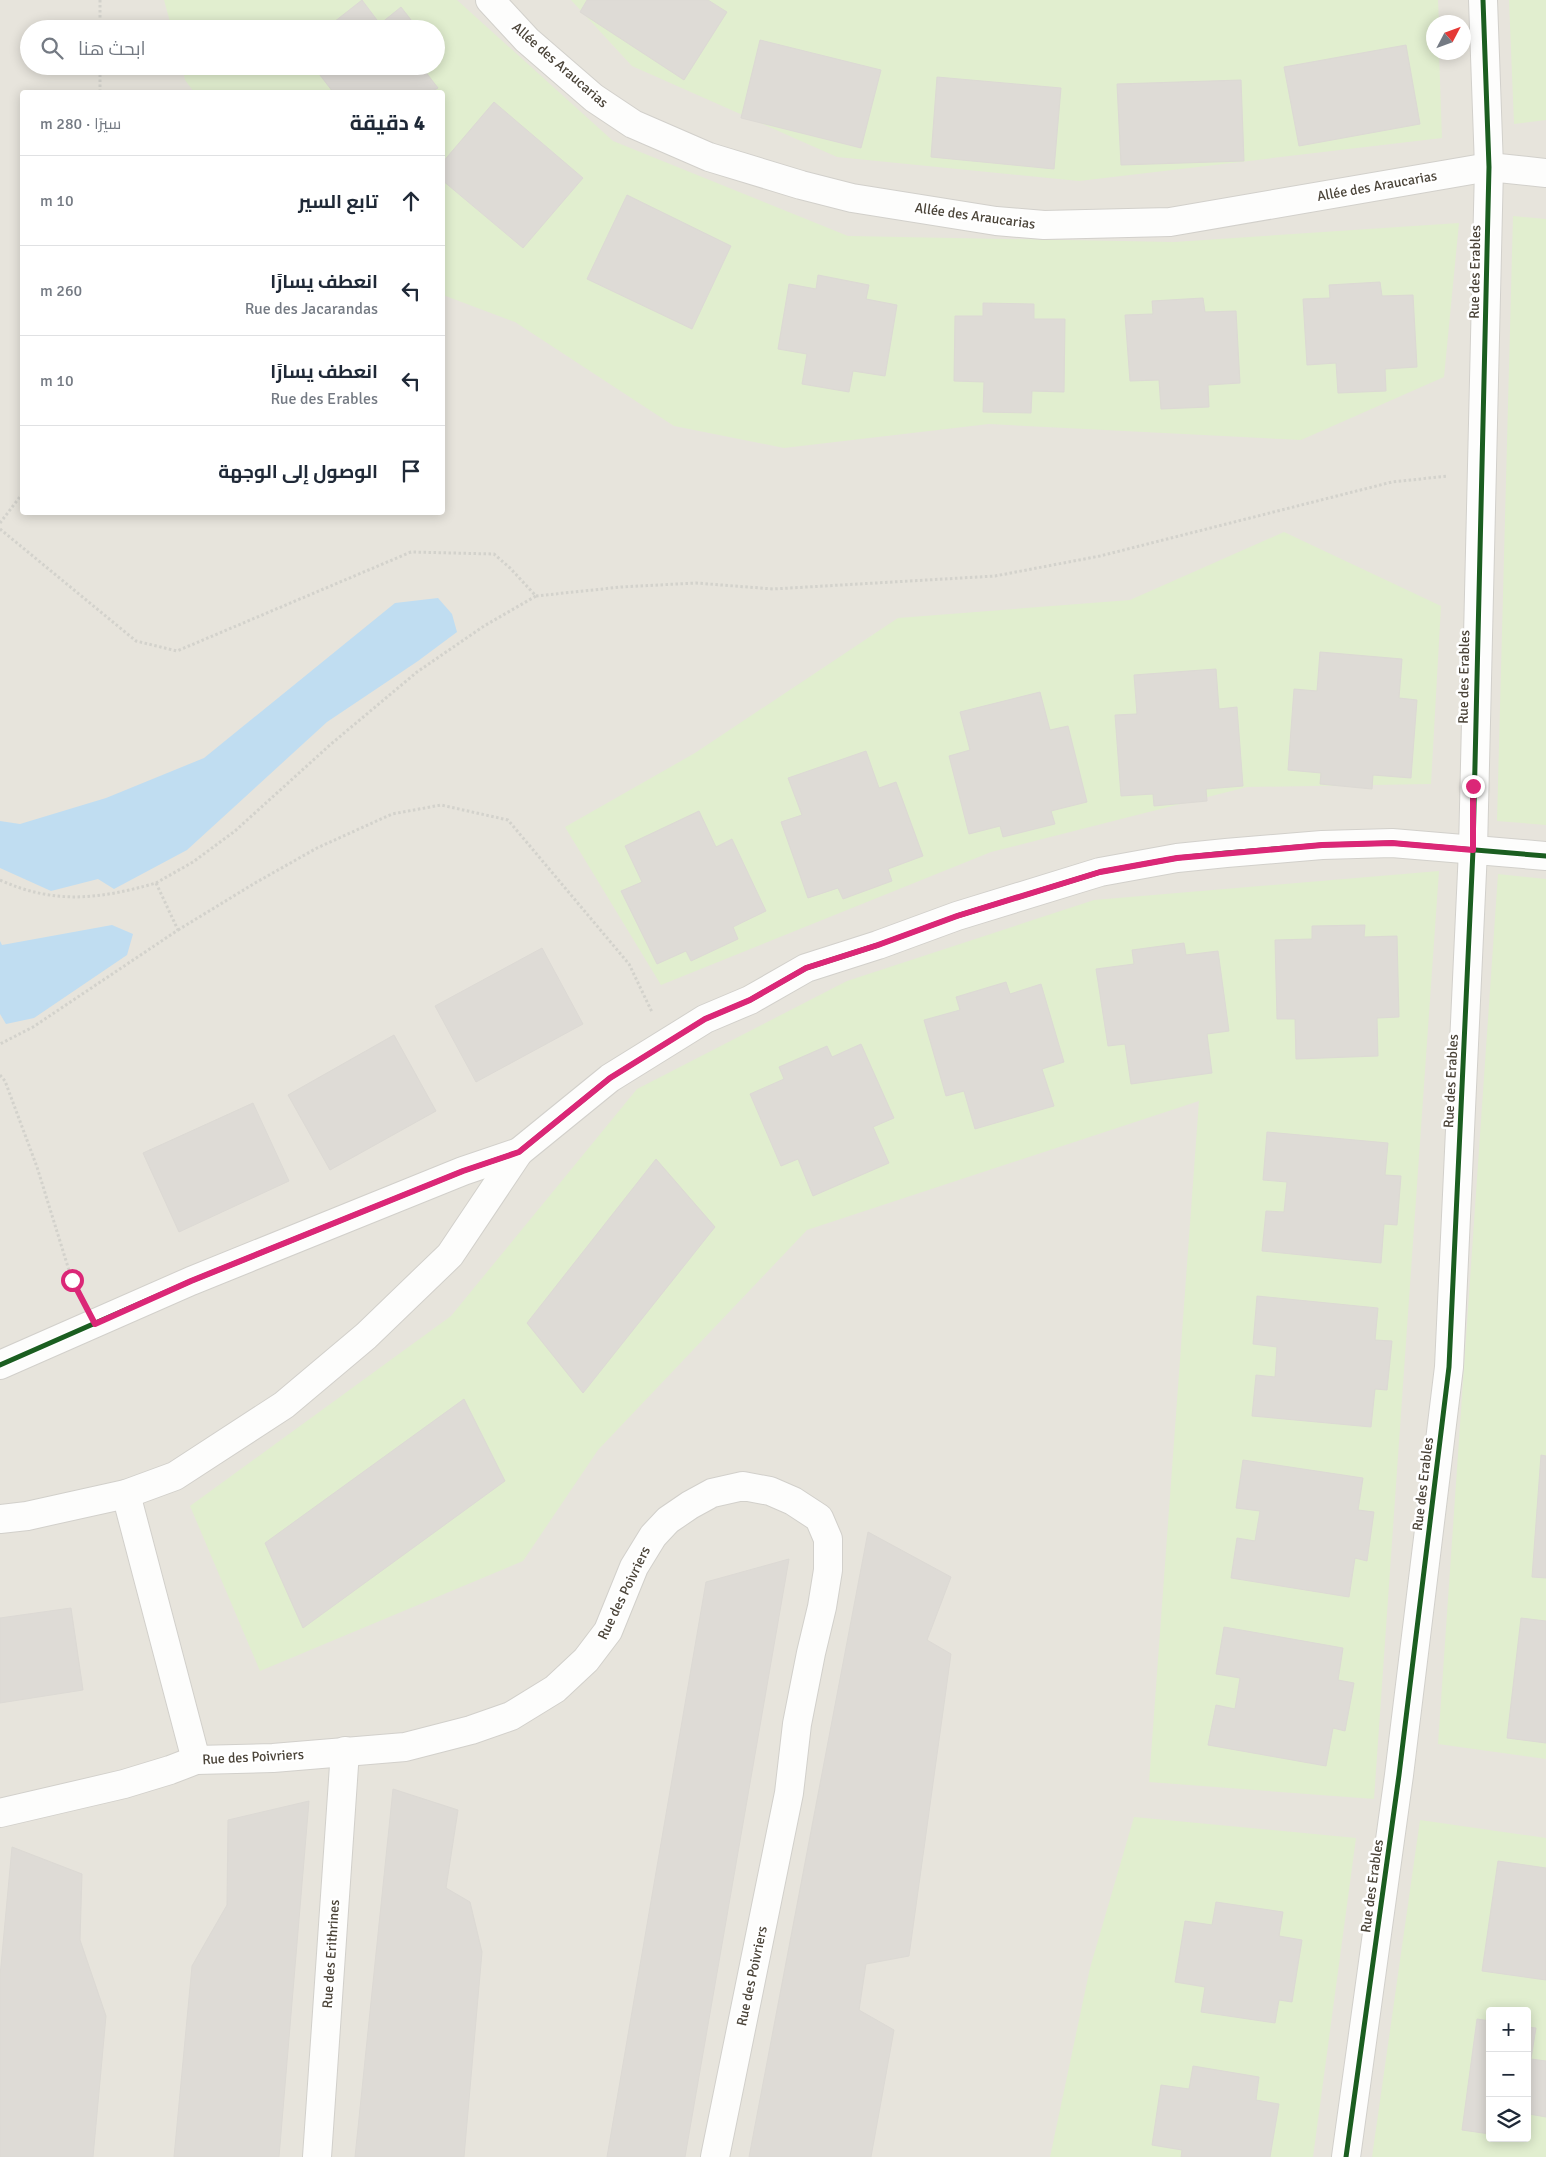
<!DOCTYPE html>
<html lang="ar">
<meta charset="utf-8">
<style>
:root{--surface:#fff;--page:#f6f6f7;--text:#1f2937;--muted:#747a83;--line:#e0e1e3}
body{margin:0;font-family:Signika,Cairo,sans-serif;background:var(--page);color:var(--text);direction:rtl}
.controls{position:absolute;right:15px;bottom:15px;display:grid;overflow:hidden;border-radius:5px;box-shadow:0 2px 12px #0003}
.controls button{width:45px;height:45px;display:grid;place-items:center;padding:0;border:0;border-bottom:1px solid var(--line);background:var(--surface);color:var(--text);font:25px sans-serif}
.compass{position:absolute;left:1426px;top:15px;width:45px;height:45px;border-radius:50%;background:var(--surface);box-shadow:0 2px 12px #0003;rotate:49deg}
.stop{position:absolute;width:15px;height:15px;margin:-11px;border:4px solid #db2777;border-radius:50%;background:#fff}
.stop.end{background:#db2777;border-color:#fff;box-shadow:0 1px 5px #0008}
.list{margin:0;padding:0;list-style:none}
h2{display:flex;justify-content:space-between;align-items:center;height:65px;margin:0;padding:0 20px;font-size:21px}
h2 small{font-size:16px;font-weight:400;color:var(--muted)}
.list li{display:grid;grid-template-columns:32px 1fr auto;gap:15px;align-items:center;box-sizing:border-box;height:90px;padding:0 20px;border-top:1px solid var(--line)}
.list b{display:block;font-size:19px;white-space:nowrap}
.list p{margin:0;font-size:16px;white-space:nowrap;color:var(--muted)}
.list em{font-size:16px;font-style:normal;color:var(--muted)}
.icon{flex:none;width:28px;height:28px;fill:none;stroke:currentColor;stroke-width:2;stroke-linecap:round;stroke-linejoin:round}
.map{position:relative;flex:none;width:1546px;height:2157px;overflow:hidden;direction:ltr}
.search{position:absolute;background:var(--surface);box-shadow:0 2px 12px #0003;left:20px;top:20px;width:425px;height:55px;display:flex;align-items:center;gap:12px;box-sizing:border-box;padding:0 18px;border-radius:28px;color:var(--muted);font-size:19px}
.panel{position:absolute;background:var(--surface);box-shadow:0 2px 12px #0003;left:20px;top:90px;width:425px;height:425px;border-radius:5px;direction:rtl}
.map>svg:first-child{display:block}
</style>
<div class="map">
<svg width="1546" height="2157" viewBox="0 0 1546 2157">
<rect width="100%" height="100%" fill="#f4f2ee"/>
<path fill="#e7e4dc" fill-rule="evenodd" d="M0,0H1546V2157H0ZM1434,22H1464V52H1434ZM29,29H436V66H29ZM22,92H442V512H22ZM1490,2011H1527V2138H1490Z"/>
<g fill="#e1eecf" fill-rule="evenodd">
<polygon points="164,0 457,0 613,141 848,236 1174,242 1459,223 1444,377 1301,440 989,424 784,448 674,426 515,322 443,295 442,92 194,92 185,80 182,66 436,66 436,29 172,29"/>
<polygon points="571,0 1438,0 1439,22 1434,22 1434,52 1439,53 1442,138 1079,181 837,157 632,66"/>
<polygon points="1509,0 1546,0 1546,120 1514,124"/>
<polygon points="1513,216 1546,219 1546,825 1497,821"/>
<polygon points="1284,532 1441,606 1431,784 1247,787 991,852 661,985 565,827 695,753 898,618 1130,600"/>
<polygon points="1439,871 1374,1799 1149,1782 1199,1101 807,1230 598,1450 523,1561 260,1671 190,1506 451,1316 637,1089 847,981 1094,900"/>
<polygon points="1498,874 1546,879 1546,1759 1438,1744"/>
<polygon points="1134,1817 1356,1838 1313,2157 1050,2157 1090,1968"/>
<path d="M1420,1820L1546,1838V2157H1372ZM1490,2011H1527V2138H1490Z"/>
</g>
<g fill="#c0ddf1">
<polygon points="438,598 452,614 457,632 418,661 327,722 187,850 114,889 98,879 51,891 0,868 0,821 20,824 106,798 204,758 395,603"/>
<polygon points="112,925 133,934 127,955 34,1018 6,1024 0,1014 0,941 2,945"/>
</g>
<g fill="#dedbd6" stroke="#dcd9d4">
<polygon points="362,0 380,24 401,7 418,29 325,29"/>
<polygon points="587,0 708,0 727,12 684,80 580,12"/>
<polygon points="760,40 881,70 861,148 741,118"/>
<polygon points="1406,45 1420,124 1299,146 1284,67"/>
<polygon points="313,66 421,66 438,88 431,92 333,92"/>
<polygon points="937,77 1061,88 1054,169 931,157"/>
<polygon points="1241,80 1244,161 1121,165 1117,84"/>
<polygon points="494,102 583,178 523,248 442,180 442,163"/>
<polygon points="627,195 731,246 692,329 587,279"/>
<polygon points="818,275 869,285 866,299 897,305 885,376 853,371 849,392 802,384 807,354 778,349 789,284 816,289"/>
<polygon points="1380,282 1382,296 1413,295 1417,367 1385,369 1386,391 1338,393 1336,363 1307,365 1303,299 1330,298 1329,285"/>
<polygon points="1203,298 1205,312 1236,311 1240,383 1208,385 1209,407 1161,409 1159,380 1130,381 1125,315 1153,314 1152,301"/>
<polygon points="983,303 1034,304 1034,319 1065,319 1064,392 1032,391 1031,413 983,412 984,382 954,381 955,316 983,316"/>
<polygon points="1320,652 1402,659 1399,698 1417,700 1411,778 1373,775 1372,789 1320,784 1321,773 1288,770 1294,689 1317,691"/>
<polygon points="1216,669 1219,709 1237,707 1243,786 1206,789 1207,801 1154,806 1153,794 1121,796 1115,715 1137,714 1134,675"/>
<polygon points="1040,692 1050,730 1068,726 1087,802 1051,811 1055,824 1003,837 1000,826 969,834 949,756 970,750 960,712"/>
<polygon points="866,751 879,788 896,782 923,856 888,869 892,881 843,899 838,888 808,898 781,822 802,815 788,778"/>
<polygon points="699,811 716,847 732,839 766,911 733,927 738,939 691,961 686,951 657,964 621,891 642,882 625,846"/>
<polygon points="1365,925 1364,937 1397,936 1399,1017 1377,1018 1378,1056 1296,1059 1295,1019 1277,1019 1275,940 1312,939 1312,926"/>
<polygon points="1184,943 1186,955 1218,951 1229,1031 1207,1034 1212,1073 1131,1084 1125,1044 1108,1046 1096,969 1134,964 1132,950"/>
<polygon points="542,948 583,1024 476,1082 435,1006"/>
<polygon points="1006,982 1010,994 1041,984 1064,1062 1042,1069 1054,1106 975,1129 964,1091 946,1096 924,1020 960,1010 956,997"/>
<polygon points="394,1035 436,1111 330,1170 288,1095"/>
<polygon points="861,1044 894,1118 873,1127 889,1163 813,1196 798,1159 781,1166 750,1094 784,1079 779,1067 827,1046 832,1057"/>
<polygon points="253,1103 289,1181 179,1232 143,1153"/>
<polygon points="1267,1132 1388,1143 1385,1175 1401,1176 1397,1225 1384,1224 1381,1263 1262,1251 1266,1211 1284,1212 1287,1182 1263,1180"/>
<polygon points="656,1159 715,1227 583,1393 527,1323"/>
<polygon points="1257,1296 1378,1308 1375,1340 1392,1341 1387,1390 1375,1389 1371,1427 1252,1416 1256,1375 1275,1377 1277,1347 1253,1344"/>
<polygon points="464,1399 505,1481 303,1628 265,1543"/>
<polygon points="1541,1455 1546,1456 1546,1578 1532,1577"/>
<polygon points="1243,1460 1363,1478 1358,1510 1374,1512 1367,1561 1355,1558 1349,1597 1231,1578 1237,1538 1255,1541 1260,1511 1236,1508"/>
<polygon points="868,1532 951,1577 927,1640 951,1654 909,1956 866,1964 859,2010 894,2030 871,2157 749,2157"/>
<polygon points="789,1559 685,2157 607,2157 706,1582"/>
<polygon points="71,1608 83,1690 0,1703 0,1618"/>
<polygon points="1521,1618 1546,1621 1546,1743 1507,1738"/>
<polygon points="1224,1627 1343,1648 1338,1680 1354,1683 1345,1731 1333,1728 1326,1766 1208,1745 1216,1705 1235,1709 1240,1678 1216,1674"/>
<polygon points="393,1789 458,1810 446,1888 470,1902 482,1952 464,2157 355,2157"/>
<polygon points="309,1801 279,2157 174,2157 192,1966 227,1905 228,1820"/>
<polygon points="12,1847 82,1874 80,1940 106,2016 93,2157 0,2157 0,1976"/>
<polygon points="1498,1861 1546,1868 1546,1980 1482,1971"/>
<polygon points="1216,1902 1283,1912 1279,1936 1302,1940 1292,2002 1279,2000 1275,2023 1201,2012 1205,1987 1175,1982 1185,1921 1212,1925"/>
<polygon points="1477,2019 1490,2021 1490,2134 1462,2130"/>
<polygon points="1527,2027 1536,2028 1531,2059 1546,2061 1546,2117 1529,2114 1527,2127"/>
<polygon points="1193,2066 1259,2077 1256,2100 1279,2104 1270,2157 1181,2157 1182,2150 1152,2145 1161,2085 1189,2089"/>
</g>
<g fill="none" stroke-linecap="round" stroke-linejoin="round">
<defs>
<g id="minor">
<polyline points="490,0 527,40 594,98 633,124 709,157 801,185 852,198 996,221 1044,225 1170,222 1489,167 1546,173"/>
<polyline points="0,1365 191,1281 463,1171 519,1152 610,1078 705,1019 750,1000 806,968 878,945 957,916 1100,872 1177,858 1226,853 1322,845 1392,843 1546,856"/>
<polyline points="126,1494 196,1760"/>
<polyline points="0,1519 27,1516 126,1494 175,1476 284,1405 366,1336 450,1255 519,1152"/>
<polyline points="0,1813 124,1784 170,1770 196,1760 273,1758 405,1747 471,1730 511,1716 555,1689 586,1660 608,1631 634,1567 653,1536 668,1520 690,1505 712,1493 743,1486 770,1491 793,1501 819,1518 828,1539 828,1570 822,1607 811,1653 797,1724 789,1793 715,2157"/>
<polyline points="317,2157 345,1751"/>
<polyline points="1346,2157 1399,1775 1449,1367 1473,850 1489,167 1483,0"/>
</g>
</defs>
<use href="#minor" stroke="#d2d0cb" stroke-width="30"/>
<g stroke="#d3d2cc" stroke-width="3" stroke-dasharray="2.5 2.5" stroke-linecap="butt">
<polyline points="100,0 100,29"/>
<polyline points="100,92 100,66"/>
<polyline points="0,523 22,494"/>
<polyline points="0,529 136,641 177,651 411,552 494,554 510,568 536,596 621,587 696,583 773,589 995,576 1100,556 1392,482 1448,476"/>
<path d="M0,880C55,905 100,899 156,883L178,930L33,1027L0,1044"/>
<polyline points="156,883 193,862 235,831 331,744 417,672 484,626 536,596"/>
<polyline points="178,930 255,883 317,848 392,814 441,805 508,820 629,964 652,1012"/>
<polyline points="0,1075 5,1081 37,1167 72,1280 79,1293"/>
</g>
<use href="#minor" stroke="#fdfdfc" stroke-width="28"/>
<defs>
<g id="cycleway">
<polyline points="0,1365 191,1281 463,1171 519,1152 610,1078 705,1019 750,1000 806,968 878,945 957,916 1100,872 1177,858 1226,853 1322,845 1392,843 1546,856"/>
<polyline points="1346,2157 1399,1775 1449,1367 1473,850 1489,167 1483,0"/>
</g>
</defs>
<use href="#cycleway" stroke="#fff" stroke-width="8"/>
<use href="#cycleway" stroke="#1b5e20" stroke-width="5"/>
</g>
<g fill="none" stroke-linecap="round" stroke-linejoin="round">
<polyline stroke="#db2777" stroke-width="6" points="72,1280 95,1324 191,1281 463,1171 519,1152 610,1078 705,1019 750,1000 806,968 878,945 957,916 1100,872 1177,858 1322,845 1392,843 1473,850 1473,786"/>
</g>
<g text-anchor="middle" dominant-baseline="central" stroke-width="5" stroke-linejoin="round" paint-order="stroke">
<g font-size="14" fill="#4b4439" stroke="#fff">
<text transform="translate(560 65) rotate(41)">Allée des Araucarias</text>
<text transform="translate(1377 186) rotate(-10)">Allée des Araucarias</text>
<text transform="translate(975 216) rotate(8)">Allée des Araucarias</text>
<text transform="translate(1475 272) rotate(-89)">Rue des Erables</text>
<text transform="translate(1464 677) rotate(-89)">Rue des Erables</text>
<text transform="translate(1451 1081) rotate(-87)">Rue des Erables</text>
<text transform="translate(1423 1484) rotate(-83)">Rue des Erables</text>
<text transform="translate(624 1593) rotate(-64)">Rue des Poivriers</text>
<text transform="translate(253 1757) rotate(-3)">Rue des Poivriers</text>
<text transform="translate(1372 1886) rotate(-82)">Rue des Erables</text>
<text transform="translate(331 1954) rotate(-86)">Rue des Erithrines</text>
<text transform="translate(752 1976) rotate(-78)">Rue des Poivriers</text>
</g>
</g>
</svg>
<div class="controls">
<button>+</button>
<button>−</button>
<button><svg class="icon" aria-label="layers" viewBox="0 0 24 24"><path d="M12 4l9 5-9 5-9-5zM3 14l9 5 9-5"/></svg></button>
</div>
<svg class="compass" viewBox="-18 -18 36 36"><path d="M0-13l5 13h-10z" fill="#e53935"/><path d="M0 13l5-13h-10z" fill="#747a83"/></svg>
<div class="stop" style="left:72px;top:1280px"></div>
<div class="stop end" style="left:1473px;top:786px"></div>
<div class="search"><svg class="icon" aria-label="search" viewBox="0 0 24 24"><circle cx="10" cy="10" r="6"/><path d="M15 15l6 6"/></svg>ابحث هنا</div>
<section class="panel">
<h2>4 دقيقة<small>سيرًا · 280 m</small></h2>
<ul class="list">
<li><svg class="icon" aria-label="ahead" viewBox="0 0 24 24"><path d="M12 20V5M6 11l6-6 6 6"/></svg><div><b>تابع السير</b></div><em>10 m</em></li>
<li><svg class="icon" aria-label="left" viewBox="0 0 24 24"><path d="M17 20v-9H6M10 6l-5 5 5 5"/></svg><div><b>انعطف يسارًا</b><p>Rue des Jacarandas</p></div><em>260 m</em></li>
<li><svg class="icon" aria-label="left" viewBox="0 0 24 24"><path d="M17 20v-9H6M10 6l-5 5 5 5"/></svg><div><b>انعطف يسارًا</b><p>Rue des Erables</p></div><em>10 m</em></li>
<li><svg class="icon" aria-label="arrive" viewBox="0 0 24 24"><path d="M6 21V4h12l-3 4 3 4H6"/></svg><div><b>الوصول إلى الوجهة</b></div></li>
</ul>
</section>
</div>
